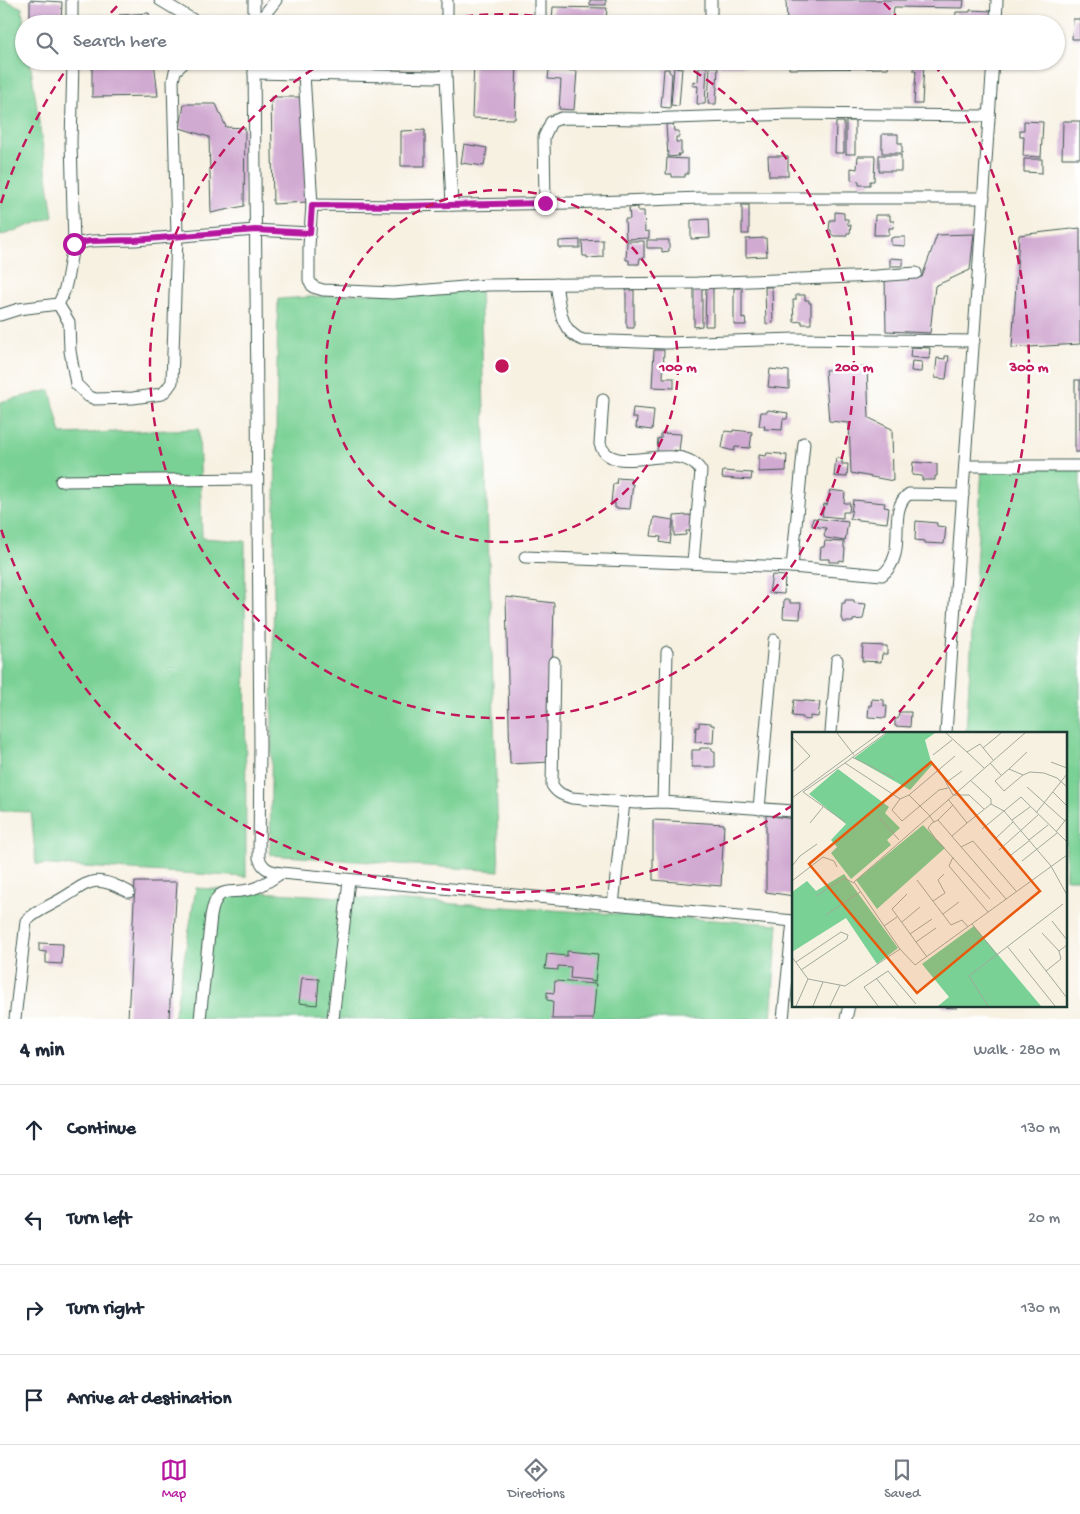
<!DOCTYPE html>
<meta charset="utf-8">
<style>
:root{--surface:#fff;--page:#f2f2f3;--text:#1f2937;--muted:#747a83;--line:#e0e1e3;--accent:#b5179e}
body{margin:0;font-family:"Gochi Hand",sans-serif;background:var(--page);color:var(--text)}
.stop{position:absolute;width:15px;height:15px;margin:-11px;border:4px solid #b5179e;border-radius:50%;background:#fff}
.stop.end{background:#b5179e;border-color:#fff;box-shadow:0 1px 5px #0008}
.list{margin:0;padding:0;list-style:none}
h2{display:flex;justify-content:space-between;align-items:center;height:65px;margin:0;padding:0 20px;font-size:21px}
h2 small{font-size:16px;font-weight:400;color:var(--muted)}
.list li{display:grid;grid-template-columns:32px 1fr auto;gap:15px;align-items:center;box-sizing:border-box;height:90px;padding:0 20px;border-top:1px solid var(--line)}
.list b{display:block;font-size:19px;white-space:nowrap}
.list em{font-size:16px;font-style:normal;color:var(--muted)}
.icon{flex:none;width:28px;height:28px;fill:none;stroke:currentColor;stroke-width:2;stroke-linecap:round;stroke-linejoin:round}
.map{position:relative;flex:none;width:1080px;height:1019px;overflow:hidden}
.search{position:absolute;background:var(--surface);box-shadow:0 1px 4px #0004;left:15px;right:15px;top:15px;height:55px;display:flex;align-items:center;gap:12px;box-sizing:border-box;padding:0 18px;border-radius:28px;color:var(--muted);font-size:19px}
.sheet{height:425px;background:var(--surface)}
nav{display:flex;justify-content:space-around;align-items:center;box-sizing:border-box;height:70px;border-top:1px solid var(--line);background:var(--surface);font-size:14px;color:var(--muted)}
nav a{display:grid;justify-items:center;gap:2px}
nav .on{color:var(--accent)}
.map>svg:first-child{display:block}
</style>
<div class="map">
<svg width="1080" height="1019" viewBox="0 0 1080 1019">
<rect width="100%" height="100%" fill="#fff"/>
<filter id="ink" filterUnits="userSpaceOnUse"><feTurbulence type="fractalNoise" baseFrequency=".02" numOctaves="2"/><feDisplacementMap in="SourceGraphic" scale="10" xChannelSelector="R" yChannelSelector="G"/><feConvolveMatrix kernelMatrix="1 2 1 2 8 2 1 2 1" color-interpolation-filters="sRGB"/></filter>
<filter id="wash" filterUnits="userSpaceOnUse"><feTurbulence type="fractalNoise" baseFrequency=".0096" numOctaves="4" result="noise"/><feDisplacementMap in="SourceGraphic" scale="20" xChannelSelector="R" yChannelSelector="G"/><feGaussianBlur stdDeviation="1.12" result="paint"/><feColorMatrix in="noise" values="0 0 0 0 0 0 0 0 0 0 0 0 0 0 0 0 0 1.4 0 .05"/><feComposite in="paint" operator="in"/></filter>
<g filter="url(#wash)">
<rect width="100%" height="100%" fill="#f7f1e2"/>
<g fill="#7ad195" stroke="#4c8764">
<polygon points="0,0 5,0 22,8 24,24 24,61 30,61 53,217 0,236"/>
<polygon points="480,286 499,871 270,855 278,299"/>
<polygon points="50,390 61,434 199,429 202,538 245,541 246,877 36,864 31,812 0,811 0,402"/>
<polygon points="982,467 1080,467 1080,879 1066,879 1066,733 966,733"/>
<polygon points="196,888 778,924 771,1019 174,1019"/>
</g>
<g id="blocks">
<g fill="#d1aad2">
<polygon points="30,0 62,2 61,24 30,24"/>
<rect x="590" y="0" width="16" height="5"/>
<polygon points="786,0 964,0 963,8 894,7 892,24 787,24"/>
<polygon points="553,7 607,8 606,21 552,20"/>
<polygon points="970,10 992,11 991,24 955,22 956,12 970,12"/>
<polygon points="149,13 151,24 119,24 119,15"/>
<polygon points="475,19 518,20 518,24 475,24"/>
<polygon points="1073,19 1080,19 1080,39 1072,39"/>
<polygon points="92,61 154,61 158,96 92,97"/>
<polygon points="474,61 517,61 515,119 472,118"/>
<polygon points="720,61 756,61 756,65 720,66"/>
<polygon points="789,61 889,61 888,68 789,69"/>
<polygon points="914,63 924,63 922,104 914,104 916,71 914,71"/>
<polygon points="699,66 707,67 705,104 697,104 698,86 693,86 693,81 698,82"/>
<polygon points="710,66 718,67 716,104 708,104"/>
<polygon points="674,67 682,68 679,106 671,105"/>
<polygon points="549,69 577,71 574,110 559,109 561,80 548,79"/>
<polygon points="664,69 669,69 669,72 672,74 670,108 661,107"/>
<polygon points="271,97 305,97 307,202 273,204"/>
<polygon points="184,104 216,104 226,127 245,128 244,206 211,213 209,137 180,128"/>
<rect x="846" y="121" width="9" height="33"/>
<polygon points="1024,121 1043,122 1041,157 1023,156 1024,137 1020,137 1020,130 1024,130"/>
<polygon points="1063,121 1080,121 1080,158 1062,158"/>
<polygon points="836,122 844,122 844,153 835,153"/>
<polygon points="666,124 673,124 674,131 679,131 679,137 676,137 676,142 681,142 681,154 678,154 679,156 668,157"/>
<polygon points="425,130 425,166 401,166 401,131"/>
<polygon points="882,134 898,134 898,143 902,143 902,153 882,153"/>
<polygon points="464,144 487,148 484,166 461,163"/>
<rect x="879" y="155" width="22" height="16"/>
<polygon points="768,156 788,156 788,176 769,176"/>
<polygon points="858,156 875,156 874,181 870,181 870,185 859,185 859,181 851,180 851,168 857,169"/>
<polygon points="667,158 688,159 688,174 685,174 685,177 672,177 672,174 666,174"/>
<polygon points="1024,159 1042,159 1042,173 1024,172"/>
<rect x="742" y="205" width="7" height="29"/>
<polygon points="638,207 638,211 644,211 645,232 649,231 649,238 626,239 625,219 630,219 629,208"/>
<polygon points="835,212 844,213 844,219 848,219 848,225 851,225 850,233 847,233 846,236 834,236 831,234 831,230 829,230 830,220 835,220"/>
<polygon points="875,215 890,215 890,221 894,221 893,228 889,228 889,235 874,235"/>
<polygon points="709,219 710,238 691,239 691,220"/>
<polygon points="1080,228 1080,344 1012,348 1019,235"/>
<polygon points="974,234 970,270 935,286 930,333 886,331 885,277 922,277 937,235"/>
<polygon points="895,237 905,237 905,246 891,245 891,238"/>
<polygon points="766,238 767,256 746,257 746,239"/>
<polygon points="580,240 580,248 559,248 559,241"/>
<polygon points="603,240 603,257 587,258 587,256 583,256 582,241"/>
<polygon points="647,240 669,240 669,251 662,252 662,248 647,248"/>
<polygon points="627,241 644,241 644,258 640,258 639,264 629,264 629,260 626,260"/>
<polygon points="890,258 903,259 903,266 890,266"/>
<polygon points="765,287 772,287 773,323 766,324"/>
<polygon points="694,288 702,288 702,326 694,327"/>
<polygon points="706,288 713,288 713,326 705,326"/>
<polygon points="734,288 742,288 742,319 745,318 746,325 734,325"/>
<polygon points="626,290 634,290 634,328 627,328 627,324 626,324"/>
<polygon points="796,295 805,295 805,300 809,300 809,303 811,303 811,324 802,324 802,321 794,322 793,300 796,300"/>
<polygon points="911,347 930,348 929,359 910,357"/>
<polygon points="654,350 664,350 663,378 674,378 674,388 652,387"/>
<polygon points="945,356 949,356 946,379 935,378 937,358 945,359"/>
<polygon points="912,361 922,362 921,372 911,371"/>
<polygon points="867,367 869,418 892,429 893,481 851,473 849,423 829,421 825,370"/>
<polygon points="770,369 789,371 789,389 768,387"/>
<rect x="1075" y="380" width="5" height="72"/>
<polygon points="633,408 654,410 652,430 636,428 637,418 632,418"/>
<polygon points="768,410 788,413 787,419 783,419 782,430 764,429 765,426 759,426 761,412 767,412"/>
<polygon points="733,430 752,432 750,448 735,447 734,451 722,448 725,431 733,432"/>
<polygon points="661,433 681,434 679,451 674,450 674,453 657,452 658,438 661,439"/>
<polygon points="767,453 782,454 781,455 787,455 786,471 759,472 759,455 766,456"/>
<polygon points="836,458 842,458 842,464 848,464 847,477 834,476"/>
<polygon points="913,462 937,464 937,476 935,476 935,480 922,480 922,476 912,475"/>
<polygon points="723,471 752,473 751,480 722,478"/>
<polygon points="617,478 631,479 631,484 633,484 630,509 615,508 615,503 611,503 613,484 616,484"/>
<polygon points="830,490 845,492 844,503 850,503 849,512 843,512 843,518 822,516 824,504 827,505"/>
<polygon points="853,500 885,503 884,507 889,508 887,523 850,519"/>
<polygon points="687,515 695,516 691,531 686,531 686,535 674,536 674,516"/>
<polygon points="654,517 673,520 670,544 660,542 661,537 651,536"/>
<polygon points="813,518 848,522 845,541 826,538 824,536 826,528 812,526"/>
<polygon points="916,521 937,523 937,526 946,527 944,544 925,543 925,541 915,540"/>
<polygon points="825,541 844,542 844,548 845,548 844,561 840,560 839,562 829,562 829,559 820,559 821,547 824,547"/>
<polygon points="772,575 785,576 784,594 769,593"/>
<polygon points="506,597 554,603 550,762 510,764"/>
<polygon points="784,600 790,600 790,603 801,603 800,619 783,618"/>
<polygon points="845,600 854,600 854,603 866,604 863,619 853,620 853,622 843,622 843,619 841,619 842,603 845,603"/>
<polygon points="863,645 887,646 887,654 882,654 881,662 862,661"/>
<polygon points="872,699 884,700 884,706 887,706 886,718 868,717 869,705 871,706"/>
<polygon points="794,700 820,702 818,717 810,716 810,720 803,719 803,717 792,716"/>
<polygon points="899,712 911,712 910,727 895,726 895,719 898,719"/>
<polygon points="699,722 711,723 711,725 714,725 713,743 695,742 696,727 699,727"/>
<polygon points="700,748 712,748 712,751 715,751 715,767 692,767 692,750 700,750"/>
<polygon points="766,815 794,819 794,896 766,892"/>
<polygon points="653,820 724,824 721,886 653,880"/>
<polygon points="135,882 177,882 169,1019 128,1019"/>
<polygon points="39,943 63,944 62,964 46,963 46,952 39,951"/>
<polygon points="567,951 598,954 595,982 590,981 590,980 570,978 571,967 558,966 558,970 545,969 547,954 567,956"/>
<polygon points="302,978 319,979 317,1005 299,1003"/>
<polygon points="555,981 596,984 593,1019 552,1019 553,1001 547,1000 547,992 554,993"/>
<polygon points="942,1005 958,1005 957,1008 942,1007"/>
</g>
</g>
</g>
<g filter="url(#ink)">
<use href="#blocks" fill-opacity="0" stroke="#3f584e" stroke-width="1"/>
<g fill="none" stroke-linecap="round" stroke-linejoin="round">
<defs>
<g id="minor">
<polyline points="72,0 72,24"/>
<polyline points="160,0 200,24"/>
<polyline points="254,0 254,24"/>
<polyline points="711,0 711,24"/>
<polyline points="257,24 276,0"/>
<polyline points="447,24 447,0"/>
<polyline points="540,24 540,0"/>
<polyline points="996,24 997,0"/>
<polyline points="73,61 71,143 74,244"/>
<path d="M254,61L260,744L259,858C263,869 269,871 281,873L794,921"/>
<polyline points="254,73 435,77 446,76 446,61"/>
<polyline points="304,74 312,205"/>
<polyline points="446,76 452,205"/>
<polyline points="545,203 544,137 551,122 561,118 644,119 792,114 989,116"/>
<polyline points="916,273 876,276 697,283 487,285 393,293 323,290 313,287 309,280 309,246 312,205 403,206 569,203 700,198 984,198"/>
<path d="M556,284C560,305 559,332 583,340L666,343L795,339L974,341"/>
<polyline points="58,304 69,322 70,351 76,384 88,396 95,399 133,398 162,394 167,389 172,382 177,236 173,81 175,71 186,61"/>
<path d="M0,315L19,309L58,304C69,287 68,264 74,244L91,241L135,240L255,230L309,233"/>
<path d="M603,400L600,444C612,481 679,436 701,471L693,563"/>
<polyline points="965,466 1080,466"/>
<polyline points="61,481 257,479"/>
<path d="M525,557L792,567L882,575C910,554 885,510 909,494L963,495"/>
<polyline points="792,567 804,443"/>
<path d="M554,662L552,785C557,793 562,795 572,798L636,803L663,802L794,811"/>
<polyline points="831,733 837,660"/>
<polyline points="946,733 993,61"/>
<polyline points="663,802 667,652"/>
<polyline points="759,809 774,640"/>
<polyline points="613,905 624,802"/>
<path d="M15,1019L26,921C35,912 45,908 56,902C89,884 90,871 129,892"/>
<path d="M200,1019L211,916C217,882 229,896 252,889C263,886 272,879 281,873"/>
<polyline points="333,1019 349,880"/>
<polyline points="783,1019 793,921"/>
<polyline points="846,1019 849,1005"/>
</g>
</defs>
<use href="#minor" stroke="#3f584e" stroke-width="13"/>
<use href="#minor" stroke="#fff" stroke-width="11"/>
</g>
</g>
<g fill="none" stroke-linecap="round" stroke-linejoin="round" filter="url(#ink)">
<polyline stroke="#b5179e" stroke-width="6" points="74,244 90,241 135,240 255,230 310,233 312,205 403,206 545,203"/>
</g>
<g fill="none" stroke="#c2185b" stroke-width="2.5" stroke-dasharray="9 6">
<circle cx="502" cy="366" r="176"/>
<path d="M420 24A352 352 0 0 1 584 24M681 63A352 352 0 1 1 323 63"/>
<path d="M793 805A527 527 0 0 1 1 529M1 203A527 527 0 0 1 70 64M101 24A527 527 0 0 1 120 3M884 3A527 527 0 0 1 903 24M934 64A527 527 0 0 1 881 732"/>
</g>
<g transform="translate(792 732)">
<rect width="275" height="275" fill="#f7f1e2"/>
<path d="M95,1H143L133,8L140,33L118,58L62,26ZM46,37L97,75L93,81L108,96L95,108L99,113L59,147L39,121L45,115L39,108L54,92L17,62ZM131,93L153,116L85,177L64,148ZM52,142L106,216L85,232L54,186L0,220V160L15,149L24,159ZM182,194L249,274H146L157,265L130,232Z" fill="#7ad195"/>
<path fill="none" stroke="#a1a99c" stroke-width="1" d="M45,1L62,23M94,1L53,31L108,67M154,1L175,20L188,12L201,28M233,1L62,150L108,217L123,233L275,123M0,5L18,24L0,40M191,16L209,1M175,20L192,36M141,23L160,8M60,25L102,46M259,30L275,36M53,31L11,60L53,90M198,31L209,43M217,37L231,43L212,59L203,49ZM217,37L235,20M147,38L161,63H177L192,77M231,43L238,40L252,41L265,46L275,55M178,48L199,67V72M155,50L170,39M235,55L273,89M261,60L275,74M117,63L163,24M0,66L88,1M156,67L175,91L199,72M199,72L212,79L259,134L275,163M244,81L275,42M87,85L107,108M146,88L161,73M220,88L238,75M142,90L137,83L117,63L108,67L100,78L110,89L128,74L147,58L156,56M18,91L31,75M190,97L229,65L275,110M264,100L275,86M160,104L175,91M204,106L221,90M237,108L256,93M169,115L181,109L224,159M245,117L265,101M207,118L246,83M219,123L237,109M161,125L157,134L196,180M230,129L245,117M0,134L8,124L25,112M125,148L159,193L170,188L176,195M0,149L31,125L42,129L45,135M115,162L100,177L135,225M24,164L52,146L62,151M198,167L143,106L136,96L140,91L146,88L214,167M141,169L153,161L146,148L152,142M151,182L167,170M34,183L68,160M260,189L275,208M110,190L128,175M180,192L206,224M92,194L105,185M250,201L267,219M118,202L140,187M124,210L144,196M215,214L263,274M237,217L275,266M0,225L16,247L53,254L108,217M4,230L49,200L56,203L55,207L9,238M254,239L269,227L267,219L275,213M84,246L106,274M4,274L16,247M21,274L31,250M38,274L48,253M86,274L72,255L96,239L124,272M196,274L177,244L271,172"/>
<path fill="#e8590c" fill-opacity="0.15" stroke="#e8590c" stroke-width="2.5" d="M139,30L248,159L125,261L17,132Z"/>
<rect width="275" height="275" fill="none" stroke="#1f3d34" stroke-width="2.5"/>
</g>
<circle cx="502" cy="366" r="8" fill="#c2185b" stroke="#fff" stroke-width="2.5"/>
<g font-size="15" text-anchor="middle" font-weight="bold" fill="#c2185b" stroke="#fff" stroke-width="5" stroke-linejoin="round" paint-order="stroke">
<text x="678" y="371">100 m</text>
<text x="854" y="371">200 m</text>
<text x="1029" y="371">300 m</text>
</g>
</svg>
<div class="stop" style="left:74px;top:244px"></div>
<div class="stop end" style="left:545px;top:203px"></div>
<div class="search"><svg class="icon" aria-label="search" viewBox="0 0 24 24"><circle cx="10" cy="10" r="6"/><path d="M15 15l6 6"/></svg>Search here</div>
</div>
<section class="sheet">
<h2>4 min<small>Walk · 280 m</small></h2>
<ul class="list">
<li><svg class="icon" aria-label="ahead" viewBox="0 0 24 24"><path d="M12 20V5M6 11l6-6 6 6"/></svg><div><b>Continue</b></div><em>130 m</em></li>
<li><svg class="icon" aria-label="left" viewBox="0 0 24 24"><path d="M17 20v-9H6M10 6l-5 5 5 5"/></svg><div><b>Turn left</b></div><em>20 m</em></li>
<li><svg class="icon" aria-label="right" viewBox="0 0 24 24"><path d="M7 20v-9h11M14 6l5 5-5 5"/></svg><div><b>Turn right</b></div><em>130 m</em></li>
<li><svg class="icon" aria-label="arrive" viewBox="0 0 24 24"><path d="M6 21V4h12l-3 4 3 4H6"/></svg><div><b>Arrive at destination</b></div></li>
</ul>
</section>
<nav>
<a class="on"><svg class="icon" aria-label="map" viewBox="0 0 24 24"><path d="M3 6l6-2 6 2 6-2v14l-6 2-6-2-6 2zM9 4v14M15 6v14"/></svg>Map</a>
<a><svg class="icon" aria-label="directions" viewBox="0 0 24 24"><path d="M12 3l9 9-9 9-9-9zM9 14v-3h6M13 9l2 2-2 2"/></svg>Directions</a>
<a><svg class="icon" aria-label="saved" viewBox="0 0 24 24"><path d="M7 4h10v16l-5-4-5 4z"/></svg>Saved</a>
</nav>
